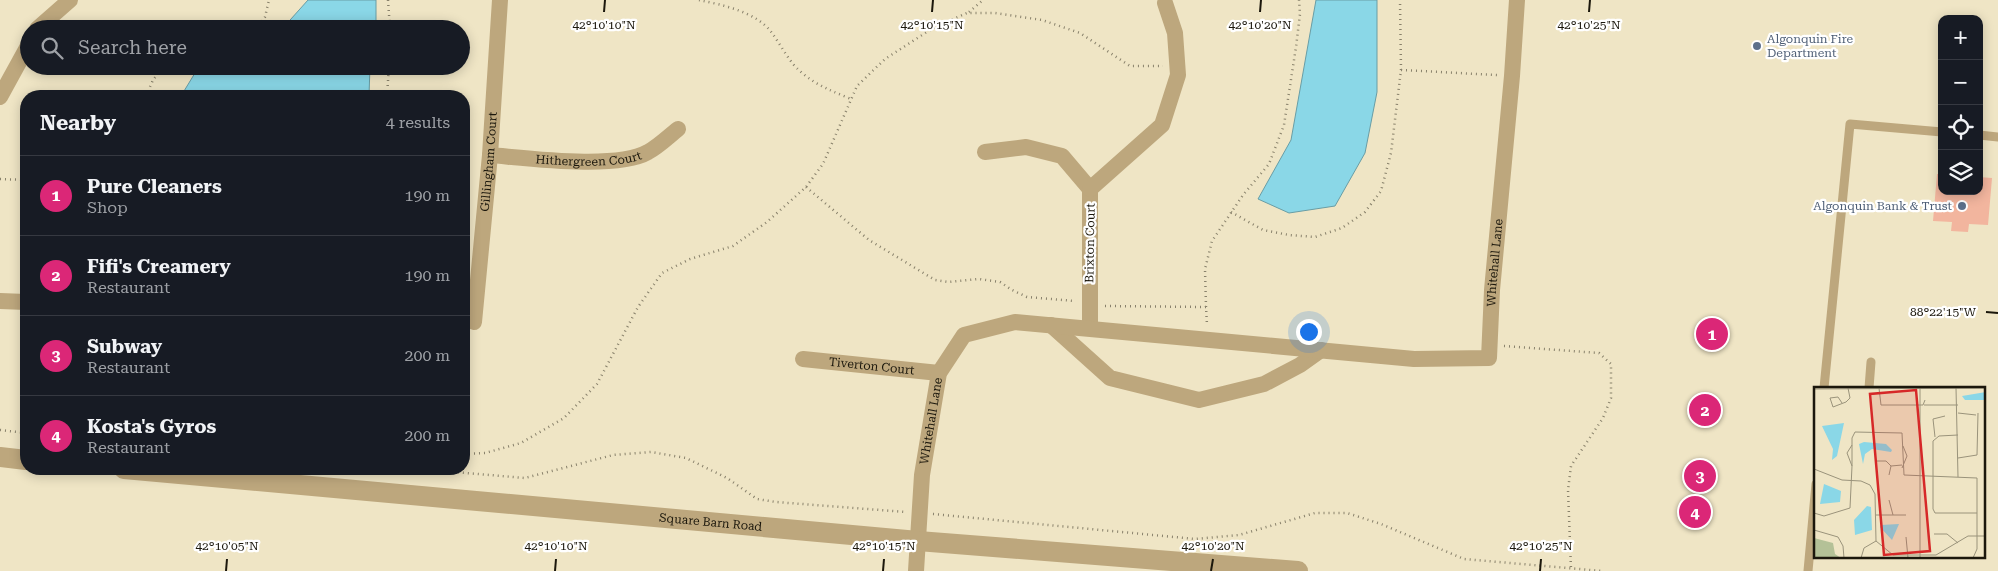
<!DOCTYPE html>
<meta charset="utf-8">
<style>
:root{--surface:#171b24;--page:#242831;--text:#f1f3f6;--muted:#9ea1a6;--line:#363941;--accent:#db2777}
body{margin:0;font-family:"Roboto Serif",serif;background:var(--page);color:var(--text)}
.controls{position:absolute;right:15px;top:15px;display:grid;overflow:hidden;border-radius:10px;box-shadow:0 2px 12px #0003}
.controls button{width:45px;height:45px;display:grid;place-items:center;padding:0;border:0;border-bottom:1px solid var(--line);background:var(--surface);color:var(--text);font:25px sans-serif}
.you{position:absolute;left:1308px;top:331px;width:18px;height:18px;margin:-12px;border:4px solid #fff;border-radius:50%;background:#1a73e8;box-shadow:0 0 0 8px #1a73e833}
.badge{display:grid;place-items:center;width:32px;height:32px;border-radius:50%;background:var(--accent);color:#fff;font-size:16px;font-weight:700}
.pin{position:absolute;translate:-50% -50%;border:2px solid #fff;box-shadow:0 1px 5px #0006}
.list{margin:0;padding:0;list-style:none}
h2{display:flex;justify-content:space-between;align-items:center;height:65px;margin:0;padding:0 20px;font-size:21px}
h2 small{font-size:16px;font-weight:400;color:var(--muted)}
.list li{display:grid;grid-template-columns:32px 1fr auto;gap:15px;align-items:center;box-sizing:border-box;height:80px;padding:0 20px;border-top:1px solid var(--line)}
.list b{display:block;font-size:19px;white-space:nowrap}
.list p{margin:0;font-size:16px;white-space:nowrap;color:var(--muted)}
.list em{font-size:16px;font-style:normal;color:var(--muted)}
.icon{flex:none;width:28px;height:28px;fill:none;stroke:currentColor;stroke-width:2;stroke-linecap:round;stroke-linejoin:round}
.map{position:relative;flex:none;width:1998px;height:571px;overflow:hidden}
.search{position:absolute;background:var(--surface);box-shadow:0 2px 12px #0003;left:20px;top:20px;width:450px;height:55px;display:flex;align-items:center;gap:12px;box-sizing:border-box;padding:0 18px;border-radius:28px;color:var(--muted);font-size:19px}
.panel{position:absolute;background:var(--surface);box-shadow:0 2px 12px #0003;left:20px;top:90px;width:450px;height:385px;border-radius:20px}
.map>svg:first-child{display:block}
</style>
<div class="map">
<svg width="1998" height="571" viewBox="0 0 1998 571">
<rect width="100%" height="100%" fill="#efe5c5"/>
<g fill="#8ad7e7" stroke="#699da5">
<polygon points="308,0 376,0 376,29 282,29"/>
<polygon points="1316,0 1377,0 1377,92 1365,153 1335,206 1289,213 1258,199 1291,140"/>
<polygon points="207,66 370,66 369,96 181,96 195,73"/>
</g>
<polygon fill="#f2b59e" points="1937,174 1942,174 1942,191 1979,191 1979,177 1992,178 1988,225 1969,224 1968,232 1951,231 1952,222 1933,221"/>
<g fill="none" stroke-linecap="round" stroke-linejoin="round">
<g stroke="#88816b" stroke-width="2.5" stroke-dasharray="1 4" stroke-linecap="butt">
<polyline points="388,0 390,29"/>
<path d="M699,0C723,5 757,12 772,33C781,45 789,62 800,71C815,85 832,91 851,99"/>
<polyline points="969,12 983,0"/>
<polyline points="255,29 265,17 269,0"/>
<polyline points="1401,70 1497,75"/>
<polyline points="146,96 153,80 164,66"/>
<polyline points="387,96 389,66"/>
<polyline points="0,179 26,180"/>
<polyline points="806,187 869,240 935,280 948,282 979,279 1000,282 1012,290 1027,297 1075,301"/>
<polyline points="1231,212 1263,230 1289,235 1315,237 1342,228 1365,212 1381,191 1391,153 1401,70 1400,0"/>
<polyline points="1105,306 1206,307 1207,325"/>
<polyline points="1206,307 1205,269 1212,241 1243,195 1269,164 1284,125 1296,47 1300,14 1299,0"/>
<polyline points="1504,346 1599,353 1611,364 1611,398 1603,418 1571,466 1568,490 1571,569"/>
<polyline points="0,430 26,433"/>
<polyline points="464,454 485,453 521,443 564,418 597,384 638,307 662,273 690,259 733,246 767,222 806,187 823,164 857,86 885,59 933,28 967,13 995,13 1042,20 1080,33 1130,66 1163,66"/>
<polyline points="418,469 525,478 613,455 651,452 686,458 727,478 757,499 776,502 906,512"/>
<polyline points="933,514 1195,539 1239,535 1315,513 1347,513 1381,524 1464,559 1602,571"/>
</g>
<g stroke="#bda77d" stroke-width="9">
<polyline points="1979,135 1998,137"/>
<polyline points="1824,388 1850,124 1942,132"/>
<polyline points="1869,388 1871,362"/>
<polyline points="1808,571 1816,484"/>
</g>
<g stroke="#bda77d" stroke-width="16">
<polyline points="37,29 70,0"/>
<polyline points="0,97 29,44"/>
<polyline points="985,152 1026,147 1062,156 1090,189 1090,328"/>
<path id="s1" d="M490,155C527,158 617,170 648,152C659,146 669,136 678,129"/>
<polyline points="1090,189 1162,125 1178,75 1175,33 1165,3"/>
<polyline points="0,301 26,302"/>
<path id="s2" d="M474,322L490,155L500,0"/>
<polyline points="1051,325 1110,378 1199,400 1264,384 1300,365 1321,350"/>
<path id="s3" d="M803,359L939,373"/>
<path id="s4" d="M916,571L922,475L939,373L964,335L1015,322L1414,359L1489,358L1492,290L1512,76L1517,0"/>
</g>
<g stroke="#bda77d" stroke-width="20">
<polyline points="0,457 26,460"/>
<path id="s5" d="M124,469L918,541L1298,571"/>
</g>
</g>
<path fill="none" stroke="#1b170c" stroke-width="2" d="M604,12L605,0M932,12L933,0M1260,12L1261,0M1589,12L1590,0M1986,312L1998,313M226,571L227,559M555,571L556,559M883,571L884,559M1211,571L1213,559M1540,571L1541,559"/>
<g fill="#5c6f8a" stroke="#fff" stroke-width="2">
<circle cx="1757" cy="46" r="5"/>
<circle cx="1962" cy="206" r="5"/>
</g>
<g text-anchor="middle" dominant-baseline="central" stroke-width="4.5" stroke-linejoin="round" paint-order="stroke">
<g font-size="12" fill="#4e5e75" stroke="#fff" text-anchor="start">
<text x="1767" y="39">Algonquin Fire<tspan x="1767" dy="14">Department</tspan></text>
<text x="1952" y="206" text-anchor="end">Algonquin Bank &amp; Trust</text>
</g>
<g font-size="12" fill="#1b170c" stroke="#fff">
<text stroke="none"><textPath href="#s1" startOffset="99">Hithergreen Court</textPath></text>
<text stroke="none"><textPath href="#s2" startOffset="161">Gillingham Court</textPath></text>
<text transform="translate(1090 243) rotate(-89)">Brixton Court</text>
<text stroke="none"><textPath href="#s4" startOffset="869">Whitehall Lane</textPath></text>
<text stroke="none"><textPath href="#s3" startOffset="69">Tiverton Court</textPath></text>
<text stroke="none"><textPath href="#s4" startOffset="151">Whitehall Lane</textPath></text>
<text stroke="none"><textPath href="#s5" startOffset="589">Square Barn Road</textPath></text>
</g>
</g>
<g transform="translate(1814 387)">
<rect width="171" height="171" fill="#efe5c5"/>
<path d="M0,151L19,156L21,167L27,171H0Z" fill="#b4c197"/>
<path d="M172,5L171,13H151L148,9ZM30,36L23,69L18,73L19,62L8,39ZM50,55L72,57L78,63L77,65L58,62L51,67L49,77L45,57ZM10,97L27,104L26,115L6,117ZM53,119L57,120L58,143L41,148L40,133ZM85,137L78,153L66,140L67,138Z" fill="#8ad7e7"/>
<path fill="none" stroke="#9a937b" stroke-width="1" d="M65,1L67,18H109L111,13M106,1V171M142,1L144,90M0,2L172,1M28,16L24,10L16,11L19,20L32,15L36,11L34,1M110,18H144M144,26L162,28M144,48L125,49L119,54V122L121,126H163M121,50L119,32L131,29M144,71L163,68L164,26M62,74H72L77,79M38,79V51L41,45L88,46L90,88L163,91V162L159,171M88,81L93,69L89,59M0,82L28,93L47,94L56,98L61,107L62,154L79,168H122L154,149H172M75,88L77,79L88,78M75,113L79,128M0,126L10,129L36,121L38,79L33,66L38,58M62,128H92M0,143L24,150L29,159L30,171M120,147H133L144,156M92,150L94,171M47,171L50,161L62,154"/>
<path fill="#d62828" fill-opacity="0.15" stroke="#d62828" stroke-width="2.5" d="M102,3L116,164L70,168L56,7Z"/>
<rect width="171" height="171" fill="none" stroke="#1b170c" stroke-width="2.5"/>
</g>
<g font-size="12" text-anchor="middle" fill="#1b170c" stroke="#fff" stroke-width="4.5" stroke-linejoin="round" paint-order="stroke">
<text x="604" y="29">42°10'10"N</text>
<text x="932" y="29">42°10'15"N</text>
<text x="1260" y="29">42°10'20"N</text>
<text x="1589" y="29">42°10'25"N</text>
<text x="1943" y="316">88°22'15"W</text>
<text x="227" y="550">42°10'05"N</text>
<text x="556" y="550">42°10'10"N</text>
<text x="884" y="550">42°10'15"N</text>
<text x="1213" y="550">42°10'20"N</text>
<text x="1541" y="550">42°10'25"N</text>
</g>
</svg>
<div class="controls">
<button>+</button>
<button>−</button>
<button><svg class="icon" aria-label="locate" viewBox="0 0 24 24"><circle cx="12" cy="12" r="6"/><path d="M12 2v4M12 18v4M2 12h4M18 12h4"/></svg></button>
<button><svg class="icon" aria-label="layers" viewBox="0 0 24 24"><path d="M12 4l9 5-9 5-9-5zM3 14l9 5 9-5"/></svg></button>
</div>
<div class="you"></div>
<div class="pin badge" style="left:1712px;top:334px">1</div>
<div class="pin badge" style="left:1705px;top:410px">2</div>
<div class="pin badge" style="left:1700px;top:476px">3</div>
<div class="pin badge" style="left:1695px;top:512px">4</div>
<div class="search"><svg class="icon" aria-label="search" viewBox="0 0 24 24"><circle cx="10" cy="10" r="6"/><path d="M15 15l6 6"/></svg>Search here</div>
<section class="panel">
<h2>Nearby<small>4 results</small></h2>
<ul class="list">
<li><span class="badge">1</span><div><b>Pure Cleaners</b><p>Shop</p></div><em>190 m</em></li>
<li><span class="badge">2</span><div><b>Fifi's Creamery</b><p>Restaurant</p></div><em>190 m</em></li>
<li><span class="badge">3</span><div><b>Subway</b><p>Restaurant</p></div><em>200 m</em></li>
<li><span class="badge">4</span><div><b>Kosta's Gyros</b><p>Restaurant</p></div><em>200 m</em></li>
</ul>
</section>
</div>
